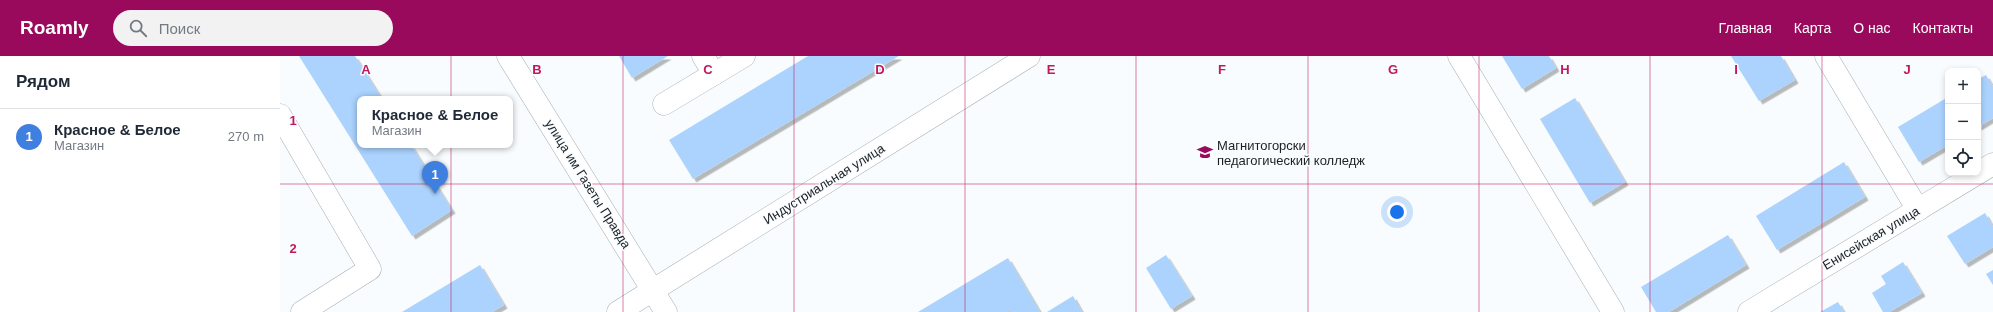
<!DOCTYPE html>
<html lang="ru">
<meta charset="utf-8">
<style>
:root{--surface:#fff;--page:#f2f2f3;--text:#1f2937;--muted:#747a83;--line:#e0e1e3;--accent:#9a0a5c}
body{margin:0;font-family:Arial,sans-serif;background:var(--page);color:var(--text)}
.controls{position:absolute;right:12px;top:12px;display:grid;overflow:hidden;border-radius:8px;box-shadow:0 2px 6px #0003}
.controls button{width:36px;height:36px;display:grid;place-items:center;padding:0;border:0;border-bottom:1px solid var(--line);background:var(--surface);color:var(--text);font:20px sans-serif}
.you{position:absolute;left:1117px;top:156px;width:14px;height:14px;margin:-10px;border:3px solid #fff;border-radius:50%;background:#1a73e8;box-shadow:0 0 0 6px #1a73e833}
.badge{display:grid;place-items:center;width:26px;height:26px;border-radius:50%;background:var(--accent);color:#fff;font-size:13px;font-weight:700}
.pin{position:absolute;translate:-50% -33px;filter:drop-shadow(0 1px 2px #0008)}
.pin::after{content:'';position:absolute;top:21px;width:14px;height:12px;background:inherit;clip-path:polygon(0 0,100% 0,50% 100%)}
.popup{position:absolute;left:77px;top:40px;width:156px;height:52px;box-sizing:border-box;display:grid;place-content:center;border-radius:8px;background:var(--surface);filter:drop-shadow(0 1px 3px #0005);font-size:13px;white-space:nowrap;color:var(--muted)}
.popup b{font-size:15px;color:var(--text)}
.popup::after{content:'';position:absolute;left:50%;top:100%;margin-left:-8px;border:8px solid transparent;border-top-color:var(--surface)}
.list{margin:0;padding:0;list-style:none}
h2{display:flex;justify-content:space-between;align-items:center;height:52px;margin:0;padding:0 16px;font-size:17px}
h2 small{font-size:13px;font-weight:400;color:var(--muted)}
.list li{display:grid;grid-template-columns:26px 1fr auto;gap:12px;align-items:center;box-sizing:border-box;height:56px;padding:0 16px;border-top:1px solid var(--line)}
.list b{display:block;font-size:15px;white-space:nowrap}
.list p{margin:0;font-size:13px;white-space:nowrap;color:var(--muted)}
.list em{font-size:13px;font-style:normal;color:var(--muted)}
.icon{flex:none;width:22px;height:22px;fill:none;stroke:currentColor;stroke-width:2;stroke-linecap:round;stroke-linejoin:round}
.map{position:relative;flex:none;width:1713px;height:256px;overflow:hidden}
header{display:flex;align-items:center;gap:24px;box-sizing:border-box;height:56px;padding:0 20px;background:var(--accent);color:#fff}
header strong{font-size:19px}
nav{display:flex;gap:22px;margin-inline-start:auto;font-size:14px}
.search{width:280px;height:36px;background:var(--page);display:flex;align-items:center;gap:10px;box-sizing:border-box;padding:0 14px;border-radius:22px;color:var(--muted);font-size:15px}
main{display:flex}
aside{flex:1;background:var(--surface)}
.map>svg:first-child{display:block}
</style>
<header>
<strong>Roamly</strong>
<div class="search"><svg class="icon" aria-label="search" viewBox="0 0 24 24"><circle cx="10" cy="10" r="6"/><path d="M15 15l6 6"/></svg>Поиск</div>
<nav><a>Главная</a><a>Карта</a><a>О нас</a><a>Контакты</a></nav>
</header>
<main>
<aside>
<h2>Рядом<small></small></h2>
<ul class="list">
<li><span class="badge" style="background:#3f7fe0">1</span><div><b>Красное &amp; Белое</b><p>Магазин</p></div><em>270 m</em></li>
</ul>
</aside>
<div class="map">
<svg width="1713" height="256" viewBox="0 0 1713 256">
<defs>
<filter id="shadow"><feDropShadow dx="3.5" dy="3.5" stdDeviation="0" flood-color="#0004"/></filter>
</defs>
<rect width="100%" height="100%" fill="#f8fcfe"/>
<g fill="#abd3fe" filter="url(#shadow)">
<polygon points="19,0 75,0 102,43 80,43 80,89 131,89 172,154 132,180"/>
<polygon points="339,0 388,0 352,22"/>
<polygon points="528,0 619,0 413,123 389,84"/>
<polygon points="1222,0 1269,0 1276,12 1242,33"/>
<polygon points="1451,0 1501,0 1515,24 1479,45"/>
<polygon points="1706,19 1713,31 1713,62 1698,71 1698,23"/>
<polygon points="1668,41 1668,89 1639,106 1618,71"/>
<polygon points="1295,42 1345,126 1310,147 1260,63"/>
<polygon points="1564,106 1585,141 1497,194 1476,160"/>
<polygon points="1705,157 1713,171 1713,191 1685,208 1667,180"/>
<polygon points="1448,179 1466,209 1389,256 1376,256 1361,231"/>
<polygon points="886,199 912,240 891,253 866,212"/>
<polygon points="728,202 760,256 731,256 730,254 727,256 638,256"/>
<polygon points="1623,206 1642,237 1609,256 1603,256 1592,237 1606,228 1601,220"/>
<polygon points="200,209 224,249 212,256 122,256"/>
<polygon points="1713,214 1713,229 1706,218"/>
<polygon points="793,240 802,256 767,256"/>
<polygon points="1558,246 1564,256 1540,256"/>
</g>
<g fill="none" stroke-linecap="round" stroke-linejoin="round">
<defs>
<g id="minor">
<polyline points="228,0 386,256"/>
<polyline points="423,0 434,18"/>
<polyline points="1179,0 1333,256"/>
<polyline points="1546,0 1638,154"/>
<polyline points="384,48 464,0"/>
<polyline points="0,59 90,213 22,256"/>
<polyline points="338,256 749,0"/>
<polyline points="1469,256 1713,108"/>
</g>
</defs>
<use href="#minor" stroke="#a4afb4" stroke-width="23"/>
<use href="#minor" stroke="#fff" stroke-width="22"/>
</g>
<path fill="none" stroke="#c2185b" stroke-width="1" stroke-opacity="0.55" d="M171,0V256M343,0V256M514,0V256M685,0V256M856,0V256M1028,0V256M1199,0V256M1370,0V256M1542,0V256M0,128H1713"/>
<defs>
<symbol id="university-bare" viewBox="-9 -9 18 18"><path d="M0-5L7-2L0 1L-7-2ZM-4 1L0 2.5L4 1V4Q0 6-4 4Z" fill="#9a0a5c" stroke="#f8fcfe" stroke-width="2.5" paint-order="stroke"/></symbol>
</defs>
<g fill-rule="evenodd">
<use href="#university-bare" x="914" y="85" width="22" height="22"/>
</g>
<g text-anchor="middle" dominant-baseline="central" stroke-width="3" stroke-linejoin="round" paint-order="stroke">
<g font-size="13" fill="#1c2022" stroke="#f8fcfe" text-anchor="start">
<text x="937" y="89">Магнитогорски<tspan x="937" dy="15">педагогический колледж</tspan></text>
</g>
<g font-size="13" fill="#1c2022" stroke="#f8fcfe">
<text transform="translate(308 128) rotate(58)">улица им Газеты Правда</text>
<text transform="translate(544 128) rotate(-32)">Индустриальная улица</text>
<text transform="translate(1591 182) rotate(-31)">Енисейская улица</text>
</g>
</g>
<g font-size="13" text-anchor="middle" font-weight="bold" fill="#c2185b" stroke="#f8fcfe" stroke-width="3" stroke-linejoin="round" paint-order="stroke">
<text x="86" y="18">A</text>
<text x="257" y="18">B</text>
<text x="428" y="18">C</text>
<text x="600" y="18">D</text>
<text x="771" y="18">E</text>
<text x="942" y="18">F</text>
<text x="1113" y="18">G</text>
<text x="1285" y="18">H</text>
<text x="1456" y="18">I</text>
<text x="1627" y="18">J</text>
<text x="13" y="69">1</text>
<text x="13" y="197">2</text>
</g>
</svg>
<div class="controls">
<button>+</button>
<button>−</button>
<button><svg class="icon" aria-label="locate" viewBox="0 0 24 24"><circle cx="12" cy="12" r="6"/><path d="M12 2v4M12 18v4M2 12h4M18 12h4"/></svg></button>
</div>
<div class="you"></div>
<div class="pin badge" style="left:155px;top:138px;background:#3f7fe0">1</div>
<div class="popup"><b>Красное &amp; Белое</b>Магазин</div>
</div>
</main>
